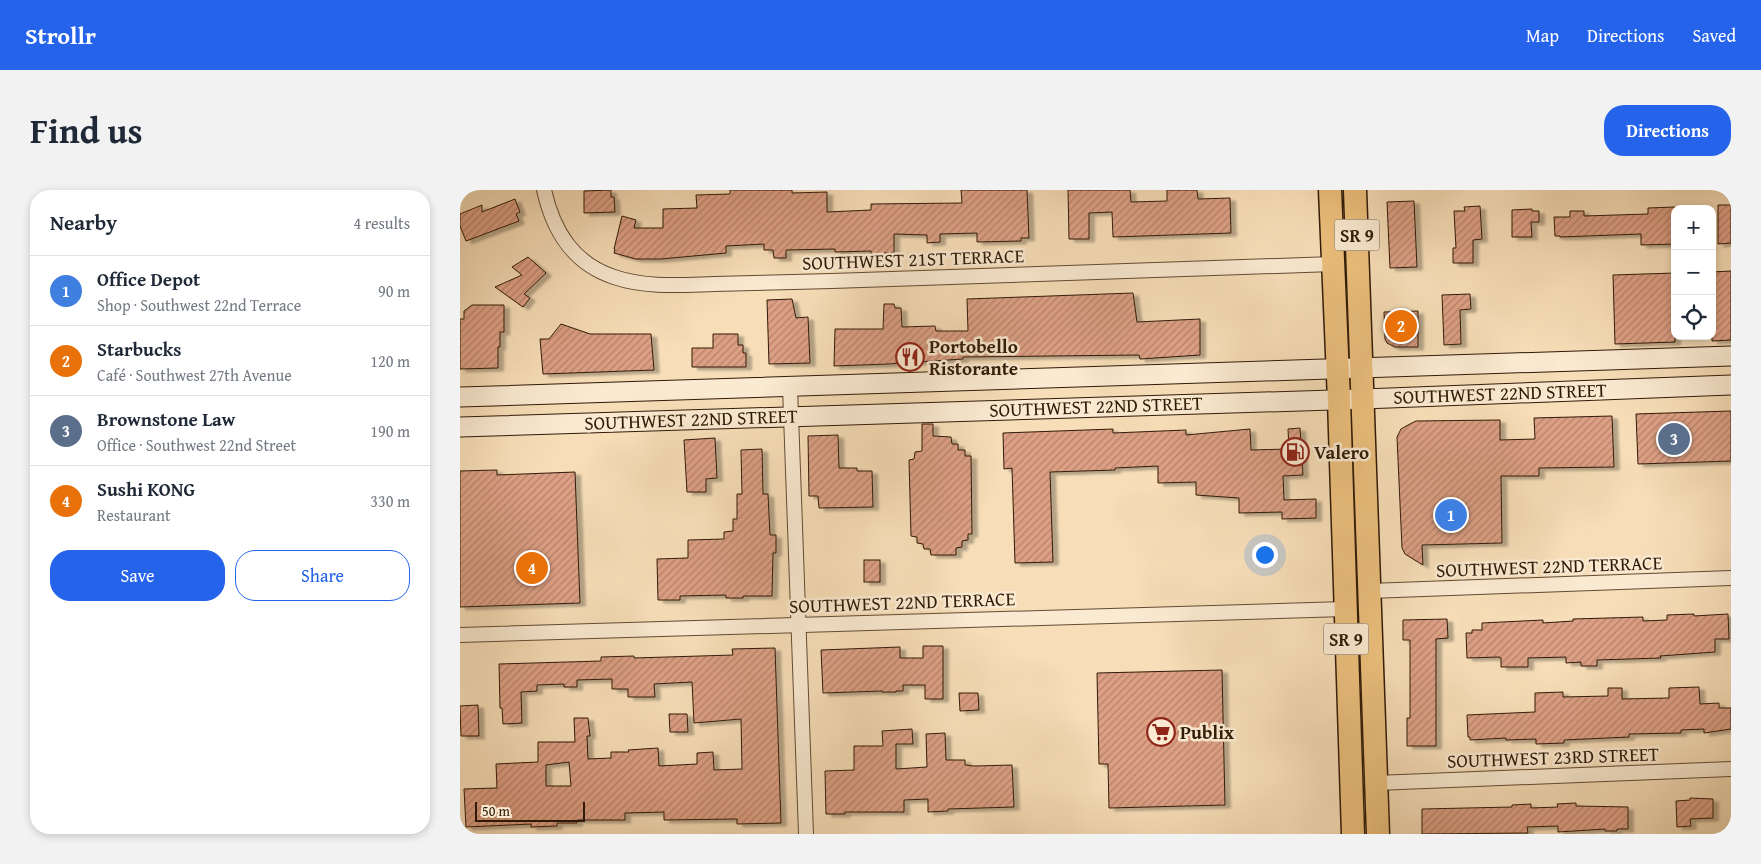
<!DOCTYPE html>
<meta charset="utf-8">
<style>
:root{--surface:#fff;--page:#f2f2f3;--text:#1f2937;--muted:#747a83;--line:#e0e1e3;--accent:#2563eb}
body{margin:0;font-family:"Gentium Book Plus",serif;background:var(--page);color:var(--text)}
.controls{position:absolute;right:15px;top:15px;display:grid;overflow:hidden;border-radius:10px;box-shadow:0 2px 8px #0003}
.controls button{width:45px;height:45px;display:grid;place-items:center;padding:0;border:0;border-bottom:1px solid var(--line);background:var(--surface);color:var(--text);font:25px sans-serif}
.scale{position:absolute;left:15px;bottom:12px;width:110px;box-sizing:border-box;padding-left:5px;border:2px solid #301a07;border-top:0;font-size:14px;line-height:18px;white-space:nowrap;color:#301a07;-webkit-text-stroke:4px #faead1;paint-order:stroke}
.you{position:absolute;left:804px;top:364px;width:18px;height:18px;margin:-12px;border:4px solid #fff;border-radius:50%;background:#1a73e8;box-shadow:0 0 0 8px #1a73e833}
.badge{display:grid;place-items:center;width:32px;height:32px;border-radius:50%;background:var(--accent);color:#fff;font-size:16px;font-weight:700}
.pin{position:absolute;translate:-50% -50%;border:2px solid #fff;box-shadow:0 1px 5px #0006}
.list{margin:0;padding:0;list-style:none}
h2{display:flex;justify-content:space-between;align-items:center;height:65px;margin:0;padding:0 20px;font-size:21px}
h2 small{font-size:16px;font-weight:400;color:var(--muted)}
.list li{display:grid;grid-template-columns:32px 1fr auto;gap:15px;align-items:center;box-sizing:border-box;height:70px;padding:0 20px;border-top:1px solid var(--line)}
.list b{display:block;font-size:19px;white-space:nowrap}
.list p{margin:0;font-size:16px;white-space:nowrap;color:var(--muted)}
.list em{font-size:16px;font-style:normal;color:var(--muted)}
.actions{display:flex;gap:10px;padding:15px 20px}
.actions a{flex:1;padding:11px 0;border:1px solid var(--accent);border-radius:20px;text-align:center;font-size:18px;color:var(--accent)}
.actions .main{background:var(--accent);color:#fff}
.icon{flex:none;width:28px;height:28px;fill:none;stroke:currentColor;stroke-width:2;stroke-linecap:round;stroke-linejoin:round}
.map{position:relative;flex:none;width:1271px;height:644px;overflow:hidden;border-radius:20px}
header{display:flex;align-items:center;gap:30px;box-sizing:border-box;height:70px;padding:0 25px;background:var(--accent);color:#fff}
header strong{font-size:24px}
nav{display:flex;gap:28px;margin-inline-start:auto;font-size:18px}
.intro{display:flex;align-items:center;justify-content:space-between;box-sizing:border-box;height:120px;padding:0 30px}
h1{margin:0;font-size:35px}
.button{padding:12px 22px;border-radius:20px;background:var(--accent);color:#fff;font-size:18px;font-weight:700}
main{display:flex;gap:30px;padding:0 30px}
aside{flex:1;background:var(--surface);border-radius:20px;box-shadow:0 2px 8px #0003}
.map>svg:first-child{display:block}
</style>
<header>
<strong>Strollr</strong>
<nav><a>Map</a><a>Directions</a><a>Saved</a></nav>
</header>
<div class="intro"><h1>Find us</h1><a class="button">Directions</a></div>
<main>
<aside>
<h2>Nearby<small>4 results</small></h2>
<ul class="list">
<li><span class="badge" style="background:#3f7fe0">1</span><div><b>Office Depot</b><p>Shop · Southwest 22nd Terrace</p></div><em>90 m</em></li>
<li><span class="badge" style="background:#e8710a">2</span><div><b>Starbucks</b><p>Café · Southwest 27th Avenue</p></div><em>120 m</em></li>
<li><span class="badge" style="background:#5c6f8a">3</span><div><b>Brownstone Law</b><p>Office · Southwest 22nd Street</p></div><em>190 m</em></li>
<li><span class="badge" style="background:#e8710a">4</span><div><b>Sushi KONG</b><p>Restaurant</p></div><em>330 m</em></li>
</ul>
<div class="actions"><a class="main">Save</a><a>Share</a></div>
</aside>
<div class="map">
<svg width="1271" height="644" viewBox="0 0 1271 644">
<defs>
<pattern id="building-hatch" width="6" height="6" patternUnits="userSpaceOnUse" patternTransform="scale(1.25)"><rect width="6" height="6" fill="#dda085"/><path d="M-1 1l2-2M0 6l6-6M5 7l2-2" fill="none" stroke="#b4826b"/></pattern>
<filter id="shadow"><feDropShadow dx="5.5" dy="3" stdDeviation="1" flood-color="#0004"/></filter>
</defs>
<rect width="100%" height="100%" fill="#f7deb8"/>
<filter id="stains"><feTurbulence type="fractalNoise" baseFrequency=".004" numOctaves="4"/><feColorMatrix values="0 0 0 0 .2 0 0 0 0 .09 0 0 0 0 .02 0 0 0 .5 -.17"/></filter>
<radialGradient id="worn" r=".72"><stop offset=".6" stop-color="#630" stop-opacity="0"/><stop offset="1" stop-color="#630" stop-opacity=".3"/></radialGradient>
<g fill="url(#building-hatch)" stroke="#301a07" fill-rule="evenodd" filter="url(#shadow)">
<polygon points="151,0 151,7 154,7 155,22 124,23 124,1"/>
<polygon points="270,0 332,0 332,3 367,2 367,22 411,20 411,14 502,13 501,0 567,0 569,48 561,48 561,51 517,52 517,43 480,44 480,52 467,53 467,45 434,44 434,63 424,63 424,67 411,68 411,61 375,62 375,59 326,60 326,68 314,68 313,60 304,60 304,54 266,56 266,63 201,69 176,69 154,63 155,59 154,59 162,26 176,30 174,38 203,38 203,19 237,18 236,5 270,4"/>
<polygon points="608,0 670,0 671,12 707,11 707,0 737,0 738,9 770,8 771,43 653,47 652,22 629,23 629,49 609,49"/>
<polygon points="55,9 60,22 56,24 59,31 6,51 0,36 0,24 22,15 22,22"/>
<polygon points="954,11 957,77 930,78 927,12"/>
<polygon points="1258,15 1271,15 1271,53 1258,54"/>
<polygon points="1020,16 1022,49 1013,50 1013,73 993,73 993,58 996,58 994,21 1005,21 1004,17"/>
<polygon points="1215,17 1215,54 1181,55 1181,44 1100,47 1100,46 1095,46 1094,27 1110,27 1110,21 1124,21 1124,26 1188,24 1188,18"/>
<polygon points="1072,19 1072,21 1079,21 1079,32 1071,32 1072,47 1052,47 1052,20"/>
<polygon points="68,67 86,83 64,104 70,108 63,117 35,97 62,85 52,77"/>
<polygon points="1271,81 1271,150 1252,151 1252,82"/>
<polygon points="1215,83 1215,152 1155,154 1153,85"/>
<polygon points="673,103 677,132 740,129 740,165 680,169 679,165 503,167 503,169 428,174 374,176 375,139 423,139 424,114 434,114 435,118 441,118 442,137 475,136 476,141 508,141 507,109"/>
<polygon points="1010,104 1011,119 1000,120 1001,154 984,155 982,105"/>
<polygon points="332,109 336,128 348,127 350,173 309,174 307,110"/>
<polygon points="12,115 44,115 44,142 40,142 40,157 38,157 38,178 0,179 0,129 4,129 4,121"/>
<polygon points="958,121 958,157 935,157 927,153 925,149 924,122"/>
<polygon points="101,134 130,144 191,144 194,180 83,184 80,149 89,149"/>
<polygon points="253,144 278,144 278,155 283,155 283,163 286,163 286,177 232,177 232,158 253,158"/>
<polygon points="1271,221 1271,271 1178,274 1176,224"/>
<polygon points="1152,226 1154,277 1079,278 1079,286 1041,286 1042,353 962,355 963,375 945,364 942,358 937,247 941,239 948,235 956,231 1040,230 1040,250 1075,249 1074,228"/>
<polygon points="462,234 473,234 473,246 491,247 492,254 498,254 498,260 505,260 505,266 511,266 512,344 508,344 508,350 502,351 502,357 496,358 496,365 471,365 470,359 464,359 463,354 457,353 457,347 451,346 449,270 454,269 455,262 462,261"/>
<polygon points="840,238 843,285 823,286 824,310 856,309 856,328 822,329 822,322 779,323 779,308 736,305 736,292 698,293 698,276 655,278 655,280 590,282 593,372 555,373 552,278 544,279 543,243 653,239 653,243 726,240 726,245 790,239 791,260 829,259 828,239"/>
<polygon points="378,245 379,278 397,278 397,281 412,281 413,317 359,318 358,306 349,306 348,246"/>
<polygon points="255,248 257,288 246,289 246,302 227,302 224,250"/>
<polygon points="302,259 303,304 308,304 310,345 316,345 316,363 313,363 312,406 283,406 283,408 266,408 266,405 220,406 220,410 198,410 197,369 228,368 228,350 264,349 264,342 273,341 273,329 277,329 277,304 282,304 281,260"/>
<polygon points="37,280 37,285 115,282 120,413 0,417 0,281"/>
<rect x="404" y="370" width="16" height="22"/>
<polygon points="1234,424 1234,426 1268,424 1269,449 1255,449 1255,462 1200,466 1201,468 1137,470 1137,476 1121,476 1121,472 1106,473 1106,467 1068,468 1068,477 1041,477 1041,468 1039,467 1007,468 1006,443 1012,443 1012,440 1022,440 1022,433 1083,430 1083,433 1113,431 1113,429 1183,427 1183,431 1207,430 1207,425"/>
<polygon points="987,429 988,448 976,449 976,556 947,556 947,528 950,528 950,450 943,450 943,430"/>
<polygon points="463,456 483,456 483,509 465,509 465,495 443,495 443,501 436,501 436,502 422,502 422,501 363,503 361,460 440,457 440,468 463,468"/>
<path d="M315,458L321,633L277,634V629L204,630V622L165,623V630H117V633H97V636L71,637V634L6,637L4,599L37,598L36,574L78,572V552H115L114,528H128L130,546H127L128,569L151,568V562H169L168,560L198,558L199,576L237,574V563L253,562L254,580L282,579L281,529L234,533L232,492L194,494L195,507H168V499H152V489L117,490V497H104V494L77,495V501L61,502L62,533L43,534L42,518H40L39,474L141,471V467L174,466V468L273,465L272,459ZM109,572L111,596H86V575Z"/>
<polygon points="762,480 765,615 649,618 648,574 639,574 637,483"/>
<polygon points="1239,497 1240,514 1259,513 1259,518 1271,518 1271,539 1244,543 1244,539 1221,540 1221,543 1169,544 1169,547 1104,550 1104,553 1076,554 1076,549 1046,550 1046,548 1010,550 1010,547 1008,547 1007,525 1075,522 1075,503 1103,502 1103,507 1148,506 1148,498 1162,498 1162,509 1209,508 1209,498"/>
<polygon points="499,503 518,503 519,520 500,521"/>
<polygon points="18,515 19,546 1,546 0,516"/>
<polygon points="209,524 227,524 228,542 210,542"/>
<polygon points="452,539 453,554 436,554 436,579 467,577 466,544 485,543 486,570 505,570 505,575 514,576 552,575 554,617 488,619 488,621 468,622 468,609 444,610 444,622 385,622 385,624 366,624 365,581 394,580 394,556 423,556 422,541"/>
<polygon points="1230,608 1253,609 1253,628 1230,629 1231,636 1217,637 1216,611 1230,610"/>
<polygon points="1116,613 1116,616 1168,617 1168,639 1157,639 1157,641 1145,641 1145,639 1098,642 1098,636 1067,637 1068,643 962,644 962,619 1052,617 1052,615 1071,614 1071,618 1098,617 1097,614"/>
</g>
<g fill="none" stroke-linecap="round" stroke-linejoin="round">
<defs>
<g id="minor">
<path d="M84,0C93,40 112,73 154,87C186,98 221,95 254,94C293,93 333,92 372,91C539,85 706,80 873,74"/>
<polyline points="330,197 346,644"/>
<polyline points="909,401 1271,388"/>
<polyline points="0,445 885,419"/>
<polyline points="916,593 1271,579"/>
</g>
<g id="secondary">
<polyline points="0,207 1271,166"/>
<polyline points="0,237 903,209 1271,195"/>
</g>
<g id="trunk">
<polyline points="870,0 879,210 893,644"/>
<polyline points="895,0 918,644"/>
</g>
</defs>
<use href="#minor" stroke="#624b33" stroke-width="16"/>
<use href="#secondary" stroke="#301a07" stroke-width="21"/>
<use href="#trunk" stroke="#301a07" stroke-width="25"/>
<use href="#minor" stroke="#faead1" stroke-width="14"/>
<use href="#secondary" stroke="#faead1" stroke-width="19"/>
<use href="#trunk" stroke="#ecbf7c" stroke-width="22"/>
</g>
<defs>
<symbol id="restaurant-ring" viewBox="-11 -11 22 22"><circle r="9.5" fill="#faead1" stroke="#8f2418" stroke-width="1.5"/><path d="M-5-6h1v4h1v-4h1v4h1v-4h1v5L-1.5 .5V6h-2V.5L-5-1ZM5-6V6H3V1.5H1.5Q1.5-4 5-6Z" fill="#8f2418"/></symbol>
<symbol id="fuel-ring" viewBox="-11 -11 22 22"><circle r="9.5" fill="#faead1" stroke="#8f2418" stroke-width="1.5"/><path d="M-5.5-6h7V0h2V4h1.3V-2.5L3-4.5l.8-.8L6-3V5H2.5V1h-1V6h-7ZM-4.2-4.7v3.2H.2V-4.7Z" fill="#8f2418"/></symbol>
<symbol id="supermarket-ring" viewBox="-11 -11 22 22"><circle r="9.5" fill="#faead1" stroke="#8f2418" stroke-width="1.5"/><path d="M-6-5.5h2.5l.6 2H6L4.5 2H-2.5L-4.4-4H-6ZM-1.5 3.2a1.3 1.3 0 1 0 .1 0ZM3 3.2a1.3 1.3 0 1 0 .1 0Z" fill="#8f2418"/></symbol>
</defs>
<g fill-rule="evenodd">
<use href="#restaurant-ring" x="434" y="151" width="32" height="32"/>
<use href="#fuel-ring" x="819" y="246" width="32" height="32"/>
<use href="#supermarket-ring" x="685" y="526" width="32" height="32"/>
</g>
<g text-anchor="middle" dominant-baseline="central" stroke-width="5" stroke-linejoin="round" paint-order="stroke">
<g fill="#faead1" stroke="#6d5844" stroke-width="1">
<rect x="874.5" y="29.5" width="45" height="31" rx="4"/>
<rect x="863.5" y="433.5" width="45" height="31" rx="4"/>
</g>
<g font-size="18" font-weight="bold" fill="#301a07">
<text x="897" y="45">SR 9</text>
<text x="886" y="449">SR 9</text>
</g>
<g font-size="19" fill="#301a07" stroke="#faead1">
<text transform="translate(453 69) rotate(-2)">SOUTHWEST 21ST TERRACE</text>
<text transform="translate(1040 203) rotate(-2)">SOUTHWEST 22ND STREET</text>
<text transform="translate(636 216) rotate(-2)">SOUTHWEST 22ND STREET</text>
<text transform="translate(231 229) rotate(-2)">SOUTHWEST 22ND STREET</text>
<text transform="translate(1089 376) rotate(-2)">SOUTHWEST 22ND TERRACE</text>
<text transform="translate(442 412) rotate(-2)">SOUTHWEST 22ND TERRACE</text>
<text transform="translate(1093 567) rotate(-2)">SOUTHWEST 23RD STREET</text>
</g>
<g font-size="19" font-weight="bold" fill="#301a07" stroke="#faead1" text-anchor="start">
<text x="469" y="156">Portobello<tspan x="469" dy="22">Ristorante</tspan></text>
<text x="854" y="262">Valero</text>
<text x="720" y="542">Publix</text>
</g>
</g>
<rect width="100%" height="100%" filter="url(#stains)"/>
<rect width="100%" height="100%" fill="url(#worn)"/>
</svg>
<div class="controls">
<button>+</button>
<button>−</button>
<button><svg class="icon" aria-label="locate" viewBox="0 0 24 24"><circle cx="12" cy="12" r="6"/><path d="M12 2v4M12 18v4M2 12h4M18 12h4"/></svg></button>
</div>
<div class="scale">50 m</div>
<div class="you"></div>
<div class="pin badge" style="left:991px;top:325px;background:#3f7fe0">1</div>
<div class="pin badge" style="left:941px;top:136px;background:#e8710a">2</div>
<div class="pin badge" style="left:1214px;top:249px;background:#5c6f8a">3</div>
<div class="pin badge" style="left:72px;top:378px;background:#e8710a">4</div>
</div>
</main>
